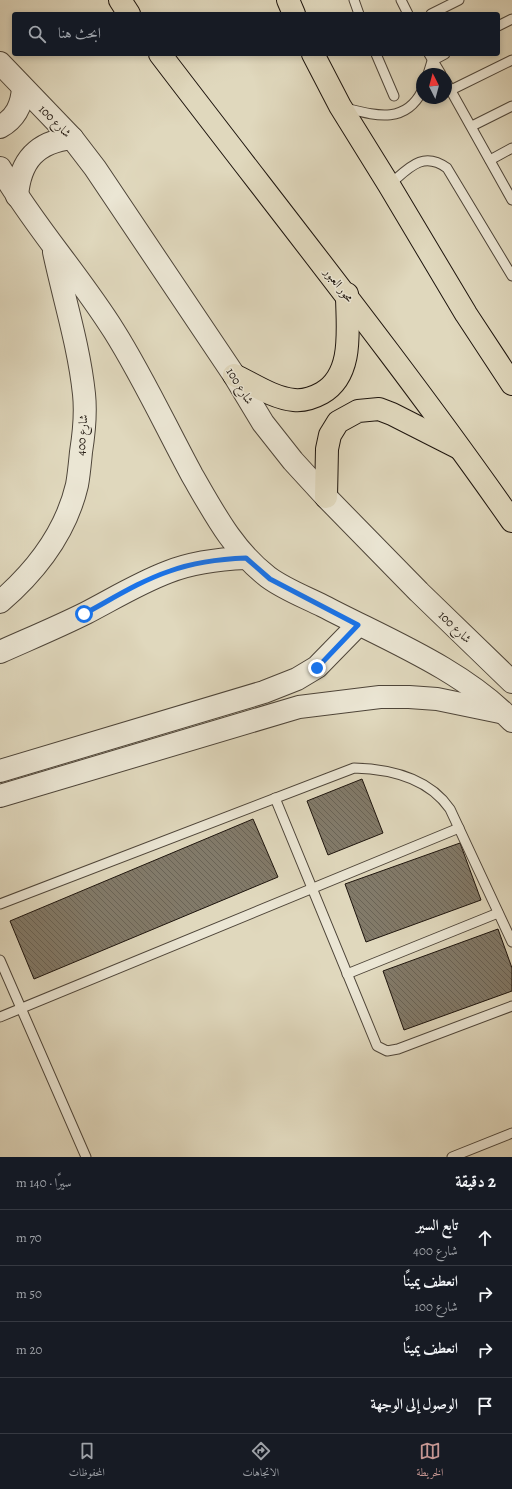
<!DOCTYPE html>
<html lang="ar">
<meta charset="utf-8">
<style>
:root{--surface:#171b24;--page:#20242c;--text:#f1f3f6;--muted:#9ea1a6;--line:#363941;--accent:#c59692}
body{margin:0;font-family:Alegreya,Amiri,serif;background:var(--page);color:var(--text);direction:rtl}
.compass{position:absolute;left:416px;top:68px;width:36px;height:36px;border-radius:50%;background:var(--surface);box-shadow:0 2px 6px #0003;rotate:354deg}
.stop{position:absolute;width:12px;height:12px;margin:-9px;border:3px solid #1a73e8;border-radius:50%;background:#fff}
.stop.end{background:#1a73e8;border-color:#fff;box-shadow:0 1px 4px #0008}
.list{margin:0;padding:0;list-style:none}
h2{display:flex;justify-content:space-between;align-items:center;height:52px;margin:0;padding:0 16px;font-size:17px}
h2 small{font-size:13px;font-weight:400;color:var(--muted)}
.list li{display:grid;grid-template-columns:26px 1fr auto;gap:12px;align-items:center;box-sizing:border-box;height:56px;padding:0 16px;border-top:1px solid var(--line)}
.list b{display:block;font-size:15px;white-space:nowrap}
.list p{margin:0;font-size:13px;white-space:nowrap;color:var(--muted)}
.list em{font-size:13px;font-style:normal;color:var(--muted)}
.icon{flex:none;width:22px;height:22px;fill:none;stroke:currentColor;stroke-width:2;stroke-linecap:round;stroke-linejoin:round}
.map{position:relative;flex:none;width:512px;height:1157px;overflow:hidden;direction:ltr}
.search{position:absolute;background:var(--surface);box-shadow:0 2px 6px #0003;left:12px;right:12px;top:12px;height:44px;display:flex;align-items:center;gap:10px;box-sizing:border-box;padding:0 14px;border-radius:4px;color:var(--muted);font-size:15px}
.sheet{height:276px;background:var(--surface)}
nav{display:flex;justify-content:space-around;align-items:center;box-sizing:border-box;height:56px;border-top:1px solid var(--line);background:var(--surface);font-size:11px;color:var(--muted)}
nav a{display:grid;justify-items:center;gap:2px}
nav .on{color:var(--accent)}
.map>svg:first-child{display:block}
</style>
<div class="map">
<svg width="512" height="1157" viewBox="0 0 512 1157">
<defs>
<pattern id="building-back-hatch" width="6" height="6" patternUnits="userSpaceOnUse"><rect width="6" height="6" fill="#827a69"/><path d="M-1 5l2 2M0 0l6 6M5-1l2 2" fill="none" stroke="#6a6355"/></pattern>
</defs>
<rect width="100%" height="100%" fill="#e0d8bd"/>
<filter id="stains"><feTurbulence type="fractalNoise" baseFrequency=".005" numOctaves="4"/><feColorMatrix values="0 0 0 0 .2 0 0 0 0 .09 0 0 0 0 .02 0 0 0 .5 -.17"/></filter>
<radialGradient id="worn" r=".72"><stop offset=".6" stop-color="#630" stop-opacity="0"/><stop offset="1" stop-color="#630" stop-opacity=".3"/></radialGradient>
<g fill="url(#building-back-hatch)" stroke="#1d140d">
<polygon points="362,779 383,833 328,855 307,801"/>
<polygon points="253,819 278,877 34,979 10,921"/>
<polygon points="460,843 481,900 366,942 345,884"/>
<polygon points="498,929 512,968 512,991 404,1030 383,971"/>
</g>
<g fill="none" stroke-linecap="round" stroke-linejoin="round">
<defs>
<g id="service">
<polyline points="354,0 359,14"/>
<polyline points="401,0 408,14"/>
<polyline points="431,14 459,0"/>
<polyline points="498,26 512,19"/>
<polyline points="376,54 394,96"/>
<polyline points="429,54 441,74"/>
<polyline points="428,74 432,61 445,54"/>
<polyline points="446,82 512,200"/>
<polyline points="451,90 512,60"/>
<path d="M345,108C374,115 405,125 422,91"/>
<polyline points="472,126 512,106"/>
<polyline points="490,160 512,148"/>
<path d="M389,185C408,169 422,150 447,168L512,276"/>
<polyline points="275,798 377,1046 387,1051 398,1049 512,1006"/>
<path d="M0,904L354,768C390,769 428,777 450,809L512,942"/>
<polyline points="0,960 86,1157"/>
<polyline points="347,974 498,913"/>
<polyline points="0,1017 459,828"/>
<polyline points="452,1157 512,1133"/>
</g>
<g id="tertiary">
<polyline points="0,63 72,138 95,168 234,375 263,423 293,461 326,497 419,592 512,682"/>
<path d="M0,127C16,118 22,105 23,88"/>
<path d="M0,168C34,226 79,275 114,331C143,377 166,427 192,475C214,513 233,550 268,577C284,589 305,597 323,606C386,639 462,669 512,721"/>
<path d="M17,196C20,161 36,142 72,138"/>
<path d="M0,602C36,571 66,532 77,485C79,474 80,462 81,452C84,433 86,413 84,394C79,346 64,299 54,252"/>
<path d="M0,652C29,639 58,627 86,613C113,599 139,583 168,572C193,562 219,559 246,558"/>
<polyline points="0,771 264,692 297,679 317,667 358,625"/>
<polyline points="0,796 299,707 380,697 409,697 437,699 500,712"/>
</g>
<g id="trunk">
<polyline points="120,0 129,14"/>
<polyline points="288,0 294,14"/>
<path d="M160,54C278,209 400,361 512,521"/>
<polyline points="313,54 340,106 389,185 466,314 512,384"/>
<path d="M234,375C253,384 273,398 294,400C304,401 313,398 322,393C355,374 347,326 347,294"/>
<polyline points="326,497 327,449 330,435 338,422 358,411 379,409 392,414 459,448"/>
</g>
</defs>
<use href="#service" stroke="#4e4539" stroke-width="11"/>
<use href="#tertiary" stroke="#4e4539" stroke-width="24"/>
<use href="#trunk" stroke="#1d140d" stroke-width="24"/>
<use href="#service" stroke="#ebe6d4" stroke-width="9"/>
<use href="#tertiary" stroke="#ebe6d4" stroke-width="22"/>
<use href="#trunk" stroke="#e0d8bd" stroke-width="22"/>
</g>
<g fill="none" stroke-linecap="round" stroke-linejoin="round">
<path stroke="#1a73e8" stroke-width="5" d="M84,614C112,599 140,581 170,571C195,562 220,559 246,558L270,579L358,625L317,668"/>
</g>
<g text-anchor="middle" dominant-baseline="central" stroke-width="3" stroke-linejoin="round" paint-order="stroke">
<g font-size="12" fill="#1d140d" stroke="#ebe6d4">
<text transform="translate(55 121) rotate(45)">شارع 100</text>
<text transform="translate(339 285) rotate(52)">محور العبور</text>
<text transform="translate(240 386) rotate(58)">شارع 100</text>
<text transform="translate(82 435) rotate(-86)">شارع 400</text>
<text transform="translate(455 627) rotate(44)">شارع 100</text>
</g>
</g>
<rect width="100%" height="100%" filter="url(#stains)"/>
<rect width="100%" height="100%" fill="url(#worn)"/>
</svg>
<svg class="compass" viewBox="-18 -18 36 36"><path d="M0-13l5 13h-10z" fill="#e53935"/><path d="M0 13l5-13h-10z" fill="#9ea1a6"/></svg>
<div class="stop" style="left:84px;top:614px"></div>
<div class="stop end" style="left:317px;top:668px"></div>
<div class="search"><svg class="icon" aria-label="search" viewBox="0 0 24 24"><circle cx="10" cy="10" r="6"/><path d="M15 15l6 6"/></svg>ابحث هنا</div>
</div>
<section class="sheet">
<h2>2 دقيقة<small>سيرًا · 140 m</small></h2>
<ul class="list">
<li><svg class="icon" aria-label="ahead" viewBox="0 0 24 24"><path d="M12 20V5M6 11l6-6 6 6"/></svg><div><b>تابع السير</b><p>شارع 400</p></div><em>70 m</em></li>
<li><svg class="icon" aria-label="right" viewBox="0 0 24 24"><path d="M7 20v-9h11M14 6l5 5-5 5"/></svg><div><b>انعطف يمينًا</b><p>شارع 100</p></div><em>50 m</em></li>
<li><svg class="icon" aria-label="right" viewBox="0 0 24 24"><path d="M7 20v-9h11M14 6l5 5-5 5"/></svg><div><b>انعطف يمينًا</b></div><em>20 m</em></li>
<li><svg class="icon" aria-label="arrive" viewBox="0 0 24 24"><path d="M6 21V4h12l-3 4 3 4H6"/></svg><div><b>الوصول إلى الوجهة</b></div></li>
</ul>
</section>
<nav>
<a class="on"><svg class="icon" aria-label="map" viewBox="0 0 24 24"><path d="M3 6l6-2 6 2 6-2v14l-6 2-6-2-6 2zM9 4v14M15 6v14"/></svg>الخريطة</a>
<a><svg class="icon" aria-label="directions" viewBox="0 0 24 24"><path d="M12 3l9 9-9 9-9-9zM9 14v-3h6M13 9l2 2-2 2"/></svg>الاتجاهات</a>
<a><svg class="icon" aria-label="saved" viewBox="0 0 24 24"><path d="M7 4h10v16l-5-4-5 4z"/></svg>المحفوظات</a>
</nav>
